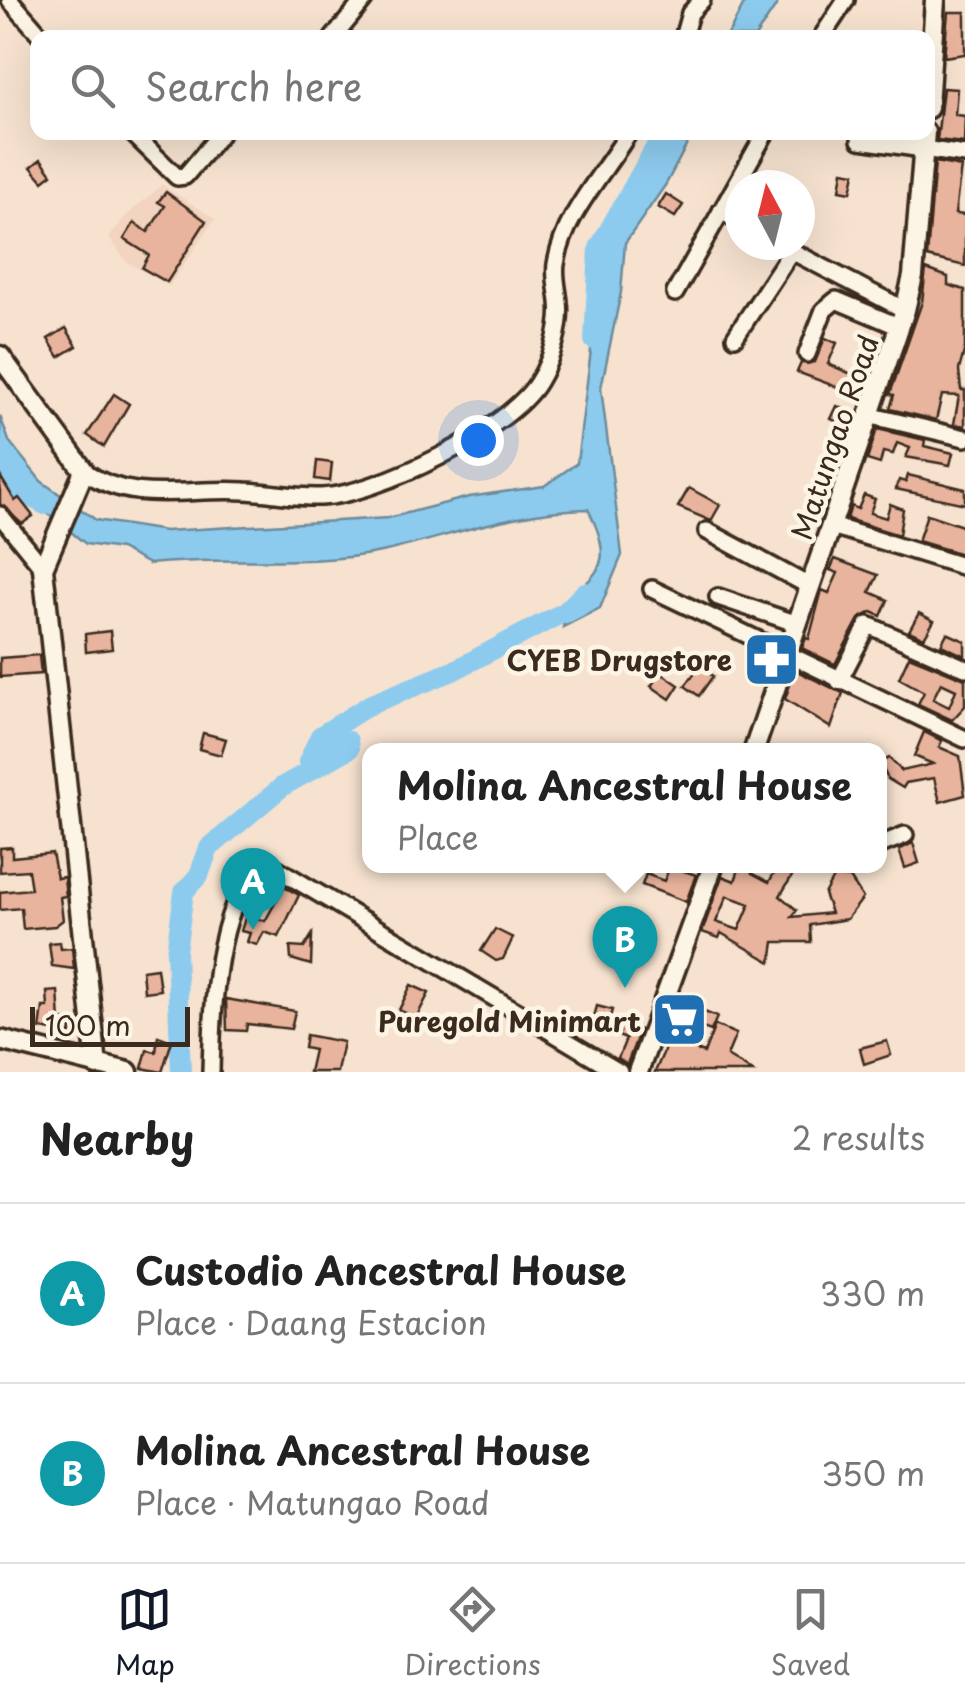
<!DOCTYPE html>
<meta charset="utf-8">
<style>
:root{--surface:#fff;--page:#f6f6f6;--text:#222;--muted:#767676;--line:#e0e0e0;--accent:#111827}
body{margin:0;font-family:"Playpen Sans",sans-serif;background:var(--page);color:var(--text)}
.compass{position:absolute;left:725px;top:170px;width:90px;height:90px;border-radius:50%;background:var(--surface);box-shadow:0 10px 40px #0002;rotate:353deg}
.scale{position:absolute;left:30px;bottom:25px;width:160px;box-sizing:border-box;padding-left:10px;border:5px solid #3b2a1e;border-top:0;font-size:28px;line-height:35px;white-space:nowrap;color:#3b2a1e;-webkit-text-stroke:8px #fcf5e5;paint-order:stroke}
.you{position:absolute;left:478px;top:440px;width:35px;height:35px;margin:-25px;border:8px solid #fff;border-radius:50%;background:#1a73e8;box-shadow:0 0 0 15px #1a73e833}
.badge{display:grid;place-items:center;width:65px;height:65px;border-radius:50%;background:var(--accent);color:#fff;font-size:32px;font-weight:700}
.pin{position:absolute;translate:-50% -82px;filter:drop-shadow(0 2px 5px #0008)}
.pin::after{content:'';position:absolute;top:52px;width:35px;height:30px;background:inherit;clip-path:polygon(0 0,100% 0,50% 100%)}
.popup{position:absolute;left:362px;top:743px;width:525px;height:130px;box-sizing:border-box;display:grid;place-content:center;border-radius:20px;background:var(--surface);filter:drop-shadow(0 2px 8px #0005);font-size:32px;white-space:nowrap;color:var(--muted)}
.popup b{font-size:38px;color:var(--text)}
.popup::after{content:'';position:absolute;left:50%;top:100%;margin-left:-20px;border:20px solid transparent;border-top-color:var(--surface)}
.list{margin:0;padding:0;list-style:none}
h2{display:flex;justify-content:space-between;align-items:center;height:130px;margin:0;padding:0 40px;font-size:42px}
h2 small{font-size:32px;font-weight:400;color:var(--muted)}
.list li{display:grid;grid-template-columns:65px 1fr auto;gap:30px;align-items:center;box-sizing:border-box;height:180px;padding:0 40px;border-top:2px solid var(--line)}
.list b{display:block;font-size:38px;white-space:nowrap}
.list p{margin:0;font-size:32px;white-space:nowrap;color:var(--muted)}
.list em{font-size:32px;font-style:normal;color:var(--muted)}
.icon{flex:none;width:55px;height:55px;fill:none;stroke:currentColor;stroke-width:2;stroke-linecap:round;stroke-linejoin:round}
.map{position:relative;flex:none;width:965px;height:1072px;overflow:hidden}
.search{position:absolute;background:var(--surface);box-shadow:0 10px 40px #0002;left:30px;right:30px;top:30px;height:110px;display:flex;align-items:center;gap:25px;box-sizing:border-box;padding:0 35px;border-radius:20px;color:var(--muted);font-size:38px}
.sheet{height:490px;background:var(--surface)}
nav{display:flex;justify-content:space-around;align-items:center;box-sizing:border-box;height:140px;border-top:2px solid var(--line);background:var(--surface);font-size:28px;color:var(--muted)}
nav a{display:grid;justify-items:center;gap:5px}
nav .on{color:var(--accent)}
.map>svg:first-child{display:block}
</style>
<div class="map">
<svg width="965" height="1072" viewBox="0 0 965 1072">
<rect width="100%" height="100%" fill="#f6e2cf"/>
<filter id="ink" filterUnits="userSpaceOnUse"><feTurbulence type="fractalNoise" baseFrequency=".01" numOctaves="2"/><feDisplacementMap in="SourceGraphic" scale="20" xChannelSelector="R" yChannelSelector="G"/><feConvolveMatrix kernelMatrix="1 2 1 2 8 2 1 2 1" color-interpolation-filters="sRGB"/></filter>
<g filter="url(#ink)">
<polygon fill="#f2d4c0" points="162,185 215,219 169,286 127,262 109,238 126,216"/>
<g fill="#8dcbee" stroke="#6c8b9b" stroke-width="2.5">
<polygon points="746,0 780,0 755,37 727,37"/>
<path d="M662,133H693L666,184L625,243L621,292L601,388L622,555L600,608L563,627C572,569 627,586 588,509C519,510 454,535 386,551C309,568 227,555 149,564L120,549L86,544L1,476L0,416L9,441L41,481L96,520L165,531L388,518L469,497L544,486L577,463L606,229L636,193Z"/>
</g>
<g fill="none" stroke-linecap="round" stroke-linejoin="round">
<g stroke="#8dcbee" stroke-width="20">
<polyline points="594,340 599,248 664,132"/>
<polyline points="0,464 17,490 45,505"/>
<polyline points="181,1072 176,952 184,892 199,875 209,848 283,786 349,749 348,741 308,762 320,736 371,704 453,671 566,611 585,592"/>
</g>
</g>
<g fill="#e9b49d" stroke="#3b2a1e" stroke-width="2.5" fill-rule="evenodd">
<polygon points="948,12 965,12 965,54 944,57"/>
<polygon points="943,88 957,89 955,115 965,116 964,143 937,140"/>
<polygon points="41,159 52,174 43,181 31,167"/>
<polygon points="935,162 961,167 955,214 965,215 965,266 927,257"/>
<polygon points="843,171 855,173 851,192 840,190"/>
<polygon points="166,192 206,221 167,282 142,268 149,255 124,239 134,223 148,232 165,206 158,202"/>
<polygon points="666,194 683,205 675,217 658,207"/>
<polygon points="926,269 948,277 948,285 965,290 965,348 959,370 961,390 965,390 965,426 954,424 959,396 942,395 936,420 890,409 894,395 890,394 922,302"/>
<polygon points="66,328 77,346 59,357 48,339"/>
<polygon points="825,338 837,343 828,364 854,375 847,391 797,372 801,363 815,362"/>
<polygon points="114,394 129,404 104,447 87,435"/>
<polygon points="837,406 856,414 851,428 831,419"/>
<polygon points="877,429 925,440 924,446 953,453 950,465 906,457 910,448 897,443 893,454 883,452 880,464 867,460"/>
<polygon points="317,461 332,463 330,481 315,479"/>
<polygon points="908,475 965,489 965,504 896,489 899,480 906,482"/>
<polygon points="0,476 15,501 19,498 33,516 22,524 0,504"/>
<polygon points="689,488 720,505 711,521 678,507"/>
<polygon points="864,495 875,499 870,513 886,518 890,504 903,509 899,535 847,519 851,506 858,509"/>
<polygon points="927,514 965,527 965,555 918,541"/>
<polygon points="835,559 878,575 870,592 888,600 881,616 872,612 859,619 835,664 802,648 806,638 809,639 822,590 829,593 838,573 830,570"/>
<polygon points="919,613 934,621 924,638 909,631"/>
<polygon points="110,631 112,649 86,652 85,634"/>
<polygon points="947,633 965,641 965,656 941,645"/>
<polygon points="751,649 772,659 769,668 746,658"/>
<polygon points="39,655 41,674 0,677 0,658"/>
<path d="M909,656L965,679V706L952,720L918,704L924,692L899,678ZM941,683L956,690L949,707L933,699Z"/>
<polygon points="699,667 713,676 699,696 685,686"/>
<polygon points="795,670 843,693 831,728 785,699"/>
<polygon points="661,673 679,685 670,699 651,686"/>
<polygon points="924,732 942,741 939,747 960,756 965,795 940,802 934,778 906,783 903,788 888,779 880,763 889,758 902,771 933,764 914,756"/>
<polygon points="203,733 226,739 221,755 199,749"/>
<polygon points="913,843 919,863 905,868 899,850"/>
<polygon points="12,847 12,857 52,853 57,878 64,877 66,896 60,897 63,920 55,926 23,929 21,908 0,910 0,892 31,889 28,870 0,872 0,848"/>
<polygon points="670,866 696,875 686,902 642,885 646,874 664,881"/>
<path d="M740,866H756L752,873L769,882L778,866H798L780,896L797,910L792,917L831,913L824,894L834,876L850,878L863,898L847,919L810,925L811,942H774L771,962L721,933L719,938L702,932L722,876L735,881ZM727,896L750,904L739,930L716,922Z"/>
<polygon points="284,887 299,895 279,937 264,932 257,945 247,942 250,933 241,931 246,915 265,921"/>
<polygon points="495,929 513,938 503,959 496,961 481,951"/>
<polygon points="312,935 311,965 291,959 290,947 304,948"/>
<polygon points="60,942 61,949 72,948 74,969 52,966 49,943"/>
<polygon points="157,968 160,990 144,992 142,970"/>
<polygon points="411,985 429,993 416,1018 399,1010"/>
<polygon points="58,991 60,1021 70,1020 71,1034 40,1029 43,1007 48,1007 47,992"/>
<polygon points="226,999 295,1011 291,1029 247,1024 246,1031 227,1030"/>
<polygon points="684,1004 717,1017 711,1031 697,1026 687,1046 704,1053 715,1025 736,1034 727,1056 753,1072 655,1072"/>
<polygon points="597,1006 612,1010 610,1017 640,1030 627,1064 618,1058 626,1039 618,1036 620,1032 592,1024"/>
<polygon points="306,1035 343,1042 337,1072 309,1072 314,1050 304,1048"/>
<polygon points="158,1036 172,1041 162,1072 142,1068 147,1050 156,1052"/>
<polygon points="887,1041 891,1055 864,1064 860,1048"/>
</g>
<g fill="none" stroke-linecap="round" stroke-linejoin="round">
<defs>
<g id="minor">
<polyline points="10,0 43,38"/>
<polyline points="333,38 364,0"/>
<polyline points="683,38 690,13 702,0"/>
<polyline points="821,38 846,0"/>
<polyline points="131,132 177,177 185,176 222,132"/>
<polyline points="860,140 965,155"/>
<polyline points="721,211 740,222"/>
<polyline points="780,245 905,310"/>
<polyline points="675,293 766,132"/>
<polyline points="735,337 791,252"/>
<polyline points="807,354 824,310 836,300 900,327"/>
<polyline points="872,416 965,438"/>
<path d="M84,471C133,506 188,487 245,491C270,492 296,498 321,497C376,495 509,430 538,382C551,361 562,327 559,302C558,290 554,277 556,264C564,214 604,174 629,132"/>
<polyline points="0,515 43,568"/>
<polyline points="832,526 965,567"/>
<polyline points="707,531 811,587"/>
<polyline points="652,589 965,739"/>
<polyline points="718,597 798,624"/>
<polyline points="839,681 868,625 965,668"/>
<polyline points="880,845 905,835"/>
<polyline points="837,866 839,866"/>
<path d="M211,1072C213,1000 215,918 259,858L619,1072"/>
</g>
<g id="major">
<polyline points="928,108 935,0"/>
<polyline points="0,356 84,471 43,568 97,1066"/>
<polyline points="754,750 905,310 913,276 925,132"/>
<polyline points="0,1040 128,1072"/>
<polyline points="638,1072 713,866"/>
</g>
</defs>
<use href="#minor" stroke="#3b2a1e" stroke-width="22"/>
<use href="#major" stroke="#3b2a1e" stroke-width="25"/>
<use href="#minor" stroke="#fcf5e5" stroke-width="15"/>
<use href="#major" stroke="#fcf5e5" stroke-width="18"/>
</g>
</g>
<defs>
<symbol id="pharmacy-square" viewBox="-11 -11 22 22"><rect x="-9" y="-9" width="18" height="18" rx="4" fill="#1f6fb2" stroke="#fcf5e5"/><path d="M-2-6h4v4h4v4h-4v4h-4v-4h-4v-4h4Z" fill="#fff"/></symbol>
<symbol id="supermarket-square" viewBox="-11 -11 22 22"><rect x="-9" y="-9" width="18" height="18" rx="4" fill="#1f6fb2" stroke="#fcf5e5"/><path d="M-6-5.5h2.5l.6 2H6L4.5 2H-2.5L-4.4-4H-6ZM-1.5 3.2a1.3 1.3 0 1 0 .1 0ZM3 3.2a1.3 1.3 0 1 0 .1 0Z" fill="#fff"/></symbol>
</defs>
<g fill-rule="evenodd">
<use href="#pharmacy-square" x="740" y="628" width="63" height="63"/>
<use href="#supermarket-square" x="648" y="988" width="63" height="63"/>
</g>
<g text-anchor="middle" dominant-baseline="central" stroke-width="9" stroke-linejoin="round" paint-order="stroke">
<g font-size="28" fill="#3b2a1e" stroke="#fcf5e5">
<text transform="translate(834 437) rotate(-71)">Matungao Road</text>
</g>
<g font-size="28" font-weight="bold" fill="#3b2a1e" stroke="#fcf5e5" text-anchor="end">
<text x="732" y="659">CYEB Drugstore</text>
<text x="641" y="1020">Puregold Minimart</text>
</g>
</g>
</svg>
<svg class="compass" viewBox="-18 -18 36 36"><path d="M0-13l5 13h-10z" fill="#e53935"/><path d="M0 13l5-13h-10z" fill="#767676"/></svg>
<div class="scale">100 m</div>
<div class="you"></div>
<div class="pin badge" style="left:253px;top:930px;background:#0f9aa8">A</div>
<div class="pin badge" style="left:625px;top:988px;background:#0f9aa8">B</div>
<div class="popup"><b>Molina Ancestral House</b>Place</div>
<div class="search"><svg class="icon" aria-label="search" viewBox="0 0 24 24"><circle cx="10" cy="10" r="6"/><path d="M15 15l6 6"/></svg>Search here</div>
</div>
<section class="sheet">
<h2>Nearby<small>2 results</small></h2>
<ul class="list">
<li><span class="badge" style="background:#0f9aa8">A</span><div><b>Custodio Ancestral House</b><p>Place · Daang Estacion</p></div><em>330 m</em></li>
<li><span class="badge" style="background:#0f9aa8">B</span><div><b>Molina Ancestral House</b><p>Place · Matungao Road</p></div><em>350 m</em></li>
</ul>
</section>
<nav>
<a class="on"><svg class="icon" aria-label="map" viewBox="0 0 24 24"><path d="M3 6l6-2 6 2 6-2v14l-6 2-6-2-6 2zM9 4v14M15 6v14"/></svg>Map</a>
<a><svg class="icon" aria-label="directions" viewBox="0 0 24 24"><path d="M12 3l9 9-9 9-9-9zM9 14v-3h6M13 9l2 2-2 2"/></svg>Directions</a>
<a><svg class="icon" aria-label="saved" viewBox="0 0 24 24"><path d="M7 4h10v16l-5-4-5 4z"/></svg>Saved</a>
</nav>
